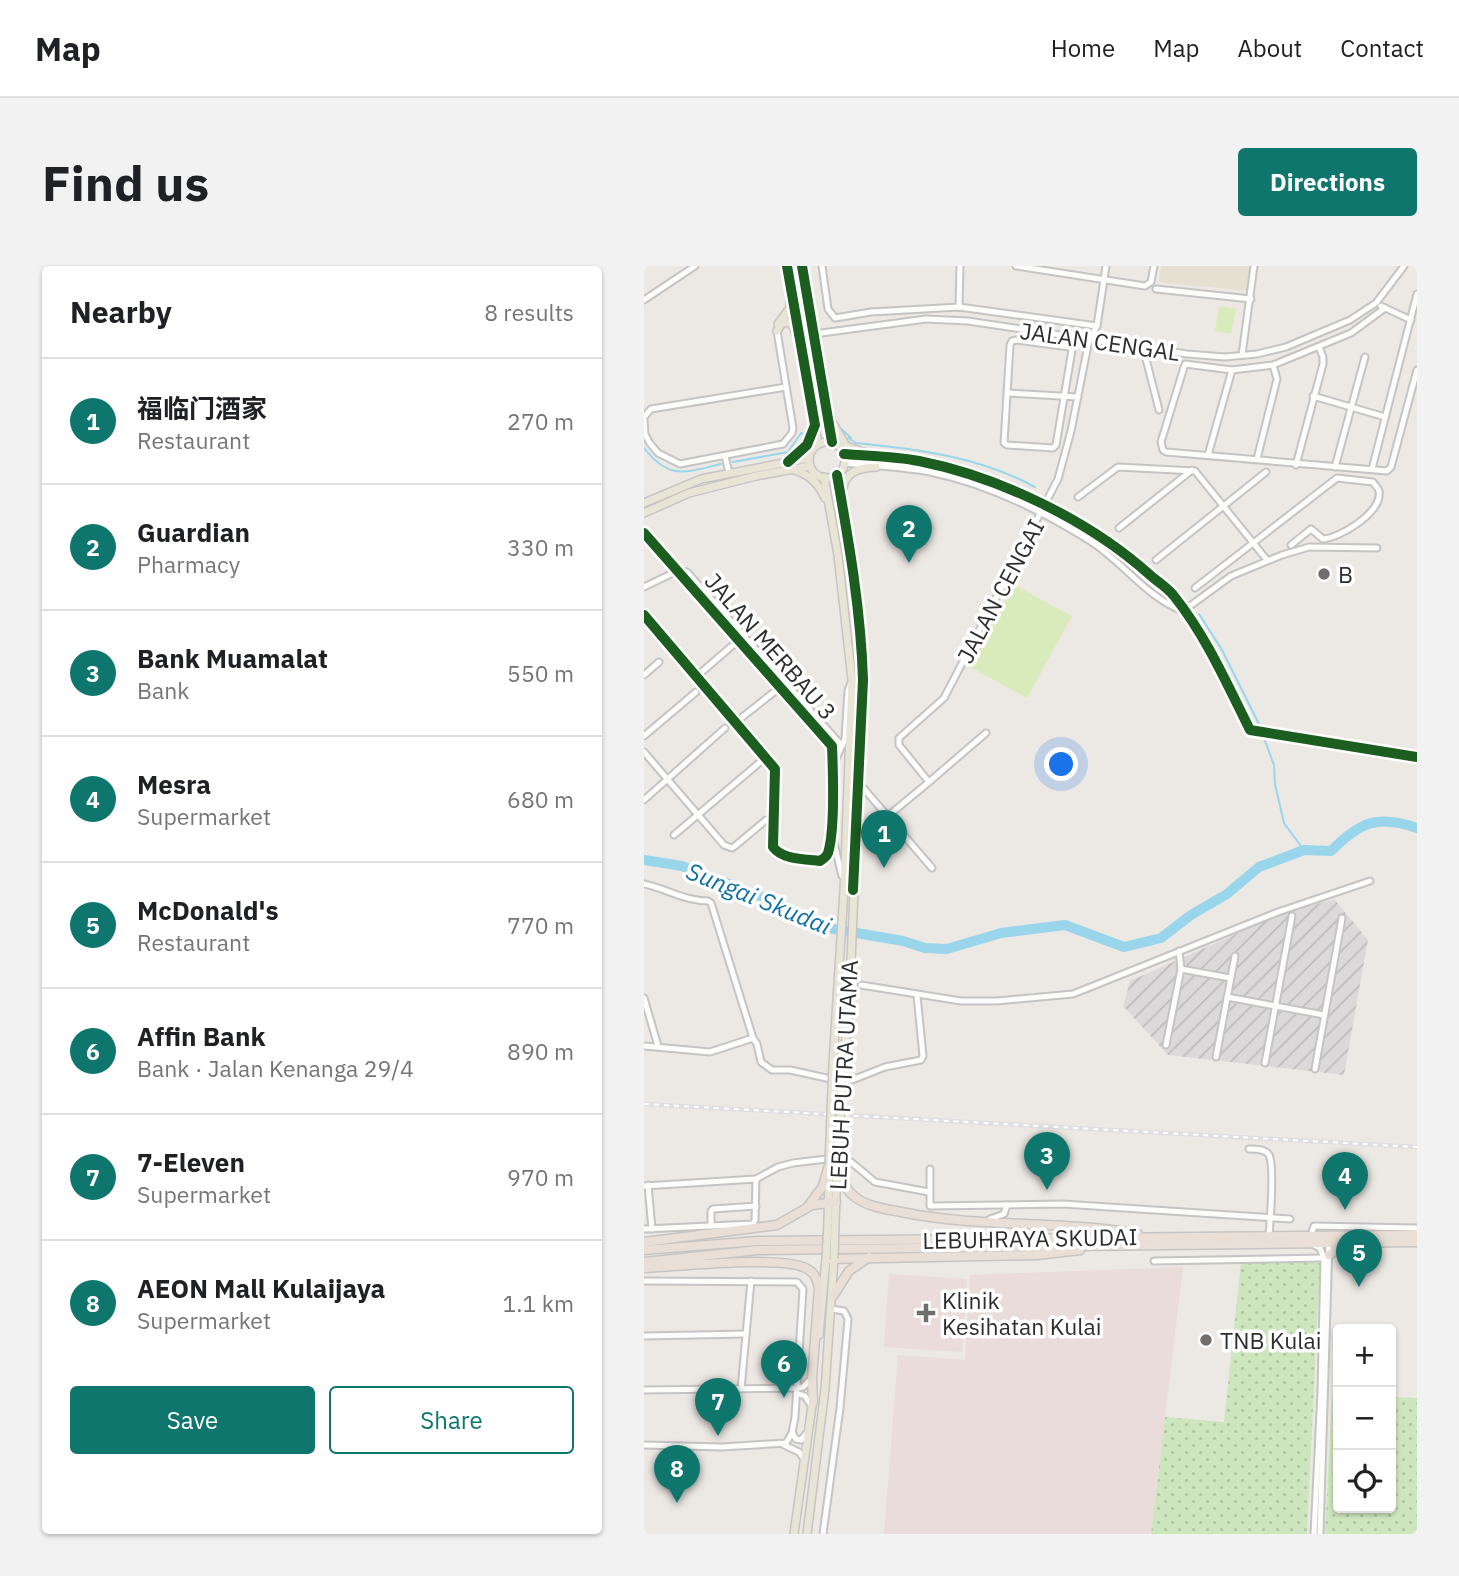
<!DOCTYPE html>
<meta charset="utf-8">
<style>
:root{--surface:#fff;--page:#f2f2f2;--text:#202124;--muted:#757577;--line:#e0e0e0;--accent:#0f766e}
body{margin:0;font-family:"IBM Plex Sans","Noto Sans SC",sans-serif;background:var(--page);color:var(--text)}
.controls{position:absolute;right:21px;bottom:21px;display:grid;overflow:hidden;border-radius:7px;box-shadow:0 2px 5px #0004}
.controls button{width:63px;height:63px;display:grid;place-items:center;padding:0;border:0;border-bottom:2px solid var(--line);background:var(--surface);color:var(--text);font:35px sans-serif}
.you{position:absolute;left:418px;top:499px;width:24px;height:24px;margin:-18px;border:5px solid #fff;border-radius:50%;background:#1a73e8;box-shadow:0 0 0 10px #1a73e833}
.badge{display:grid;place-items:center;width:46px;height:46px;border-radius:50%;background:var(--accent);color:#fff;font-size:23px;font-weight:700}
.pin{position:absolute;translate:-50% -58px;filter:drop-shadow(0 2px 4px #0008)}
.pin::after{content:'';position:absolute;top:37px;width:24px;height:21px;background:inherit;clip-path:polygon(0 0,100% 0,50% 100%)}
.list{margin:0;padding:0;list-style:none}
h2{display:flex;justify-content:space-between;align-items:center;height:91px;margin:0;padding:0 28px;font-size:30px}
h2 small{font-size:23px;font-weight:400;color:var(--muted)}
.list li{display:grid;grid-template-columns:46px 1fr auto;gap:21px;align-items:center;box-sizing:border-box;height:126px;padding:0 28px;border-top:2px solid var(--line)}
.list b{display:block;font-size:26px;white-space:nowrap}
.list p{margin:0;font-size:23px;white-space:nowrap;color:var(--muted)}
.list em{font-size:23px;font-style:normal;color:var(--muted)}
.actions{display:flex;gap:14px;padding:21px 28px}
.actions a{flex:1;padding:16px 0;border:2px solid var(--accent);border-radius:7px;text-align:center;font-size:24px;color:var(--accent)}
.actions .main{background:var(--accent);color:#fff}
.icon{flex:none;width:38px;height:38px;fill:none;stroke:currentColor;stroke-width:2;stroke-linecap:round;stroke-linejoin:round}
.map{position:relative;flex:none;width:773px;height:1268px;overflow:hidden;border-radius:7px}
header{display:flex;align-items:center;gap:42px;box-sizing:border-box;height:98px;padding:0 35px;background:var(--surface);border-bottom:2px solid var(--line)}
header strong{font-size:33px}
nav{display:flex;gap:38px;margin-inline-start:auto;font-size:24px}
.intro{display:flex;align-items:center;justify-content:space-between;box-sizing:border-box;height:168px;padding:0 42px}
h1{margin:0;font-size:49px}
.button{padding:18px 32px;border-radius:7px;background:var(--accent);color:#fff;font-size:24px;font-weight:700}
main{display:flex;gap:42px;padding:0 42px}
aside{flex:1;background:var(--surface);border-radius:7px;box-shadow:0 2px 5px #0004}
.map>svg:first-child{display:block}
</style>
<header>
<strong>Map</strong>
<nav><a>Home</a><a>Map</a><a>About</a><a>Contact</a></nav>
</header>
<div class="intro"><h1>Find us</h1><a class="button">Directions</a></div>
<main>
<aside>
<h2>Nearby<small>8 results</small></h2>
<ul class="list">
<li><span class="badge">1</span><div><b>福临门酒家</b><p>Restaurant</p></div><em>270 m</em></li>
<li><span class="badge">2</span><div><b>Guardian</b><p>Pharmacy</p></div><em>330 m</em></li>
<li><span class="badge">3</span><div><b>Bank Muamalat</b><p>Bank</p></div><em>550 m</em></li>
<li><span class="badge">4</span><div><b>Mesra</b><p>Supermarket</p></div><em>680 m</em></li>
<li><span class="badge">5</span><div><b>McDonald's</b><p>Restaurant</p></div><em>770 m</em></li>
<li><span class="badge">6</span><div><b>Affin Bank</b><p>Bank · Jalan Kenanga 29/4</p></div><em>890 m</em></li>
<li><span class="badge">7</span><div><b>7-Eleven</b><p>Supermarket</p></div><em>970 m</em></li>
<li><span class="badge">8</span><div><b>AEON Mall Kulaijaya</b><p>Supermarket</p></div><em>1.1 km</em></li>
</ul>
<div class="actions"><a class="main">Save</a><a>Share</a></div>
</aside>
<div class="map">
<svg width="773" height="1268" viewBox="0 0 773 1268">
<defs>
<pattern id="industrial-furrows" width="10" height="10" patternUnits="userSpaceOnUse" patternTransform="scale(1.75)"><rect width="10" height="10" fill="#dcd9db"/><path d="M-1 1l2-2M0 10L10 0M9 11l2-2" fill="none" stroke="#bdbbbc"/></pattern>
<pattern id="grass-dots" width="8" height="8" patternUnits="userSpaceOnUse" patternTransform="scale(1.75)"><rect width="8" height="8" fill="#cee6be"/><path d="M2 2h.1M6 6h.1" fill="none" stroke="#b1c6a4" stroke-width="1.8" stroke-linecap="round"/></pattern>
</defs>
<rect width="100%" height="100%" fill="#ece8e4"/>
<polygon fill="url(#industrial-furrows)" points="690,633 724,674 700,809 524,789 479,740 486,715 635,649"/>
<polygon fill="#e6e0d3" points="517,0 606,0 602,25 515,16"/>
<g fill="#e9dcdb">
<polygon points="539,1001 507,1268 240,1268 254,1089 321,1094 326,1009"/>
<polygon points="245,1008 323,1013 318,1086 240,1081"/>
</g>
<g fill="url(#grass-dots)">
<polygon points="597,997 676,997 663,1268 507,1268 521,1151 580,1156"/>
<polygon points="688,1131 694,1131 694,1242 747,1242 747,1131 773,1132 773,1268 681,1268"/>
</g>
<g fill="#d9eabb">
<polygon points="575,40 592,43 587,68 571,65"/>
<polygon points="370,319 428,350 383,432 326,401"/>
</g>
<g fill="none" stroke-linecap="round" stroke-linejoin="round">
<g stroke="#99d6ec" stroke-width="2">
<polyline points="183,110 191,154"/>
<polyline points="195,161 207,172"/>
<path d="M204,172L212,177C274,183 336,191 391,221"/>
<path d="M0,182C26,215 41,206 77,198"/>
<polyline points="89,196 144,186 157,167 160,168"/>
<polyline points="555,348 578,384 618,464"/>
<polyline points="620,472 630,499 631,518 640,557 660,584"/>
</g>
<path stroke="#99d6ec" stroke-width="10" d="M0,594L38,600L132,636L184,662L259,675L281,682L303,683L357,667L421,659L480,681L517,672L547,649L583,628L615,601L660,584L687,585C716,556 733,548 773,562"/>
<defs>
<g id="minor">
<polyline points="178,0 184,43 191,52 227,46 315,41 453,60"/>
<polyline points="372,0 501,20 507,16 510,0"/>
<polyline points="512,23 607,33"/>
<polyline points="0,34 51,0"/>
<polyline points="737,40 767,54"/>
<polyline points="315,41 316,0"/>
<polyline points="741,42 707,67 629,99 588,104 541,98 517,176 519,184 522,186 743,205 747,201 773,104"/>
<polyline points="170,68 282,53 324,55 543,88 581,91 613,88 642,81 706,54 732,37 760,0"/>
<polygon points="373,74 425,81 428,84 412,179 409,182 363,179 360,177 366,79 368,75"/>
<polyline points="499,81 515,144"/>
<polyline points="598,89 610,0"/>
<polyline points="363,127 434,131"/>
<polyline points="669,130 741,151"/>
<polyline points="0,151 7,143 142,121"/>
<polyline points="0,154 1,168 5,176 14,187 36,198 139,178 148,167 149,162 133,65"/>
<path d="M200,188C225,190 251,190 275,195C355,211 445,254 506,309C514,316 524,322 530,330C562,370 583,418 606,464L773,491"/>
<polyline points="564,189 588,104"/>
<polyline points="81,190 85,207"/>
<polyline points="613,193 633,113 629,99"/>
<path d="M201,197C229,200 258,201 286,206C343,218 397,244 446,275C479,296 503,332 539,345"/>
<polyline points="652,199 679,98 679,91 675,81"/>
<polyline points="691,201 721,91"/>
<polyline points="728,203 773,28"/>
<polyline points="434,231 474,201 551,205 623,294"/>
<polyline points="475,262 548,204"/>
<path d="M0,267L188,480C189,504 191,565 184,587C182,592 180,592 176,595C161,593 139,594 129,581L131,503L0,349"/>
<polyline points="512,294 622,206"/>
<polyline points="33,305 43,306 198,480"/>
<polyline points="0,321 33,305"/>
<path d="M551,322L693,212L729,216C730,218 735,223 735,225C739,246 696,272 679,273L667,263L647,279"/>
<polyline points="539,345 587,310 638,289 665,281 733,282"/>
<polyline points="0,409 15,396"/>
<polyline points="52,411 97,372"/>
<polyline points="92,456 139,419"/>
<polyline points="0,470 52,426"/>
<polyline points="0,486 80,579 88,582 91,580 122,554"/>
<polyline points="190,497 201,473 204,425 206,419"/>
<polyline points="285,516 342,467"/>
<polyline points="215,517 288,602"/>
<polyline points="0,534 81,462"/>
<polyline points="244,550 285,516 255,479 255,472 300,432 414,213 427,165 445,74 453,60 462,0"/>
<polyline points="30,569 115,497"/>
<polyline points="188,569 198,610"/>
<path d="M0,618C23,623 41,635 64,635L67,637L109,772"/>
<polyline points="537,703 586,712"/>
<polyline points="217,719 317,735 353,735 429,728 634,646 726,615"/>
<polyline points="583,731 680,749"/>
<polyline points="0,732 14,780"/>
<polyline points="522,779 537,703 535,685"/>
<polyline points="0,780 66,786 109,772 113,778 117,796 128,804 146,804 196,815 208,814 241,801 277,794 279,790 273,729"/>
<polyline points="572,791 591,690"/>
<polyline points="621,797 648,650"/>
<polyline points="671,803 698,652"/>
<path d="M605,883C611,883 622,883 625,889C631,900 626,955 625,970"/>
<polyline points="286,903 286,940 419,938 646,953"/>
<polyline points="112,913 134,901 149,897 191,892 207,896 231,916 285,926"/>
<polyline points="4,919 8,963"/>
<polyline points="0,920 112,913 111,954 109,958 0,963"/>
<polyline points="346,953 360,948 363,939"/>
<polyline points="67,960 67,945 69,943 112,940"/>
<polyline points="667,969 670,960 773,962"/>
<polyline points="668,978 676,982 680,992 677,1125 670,1268"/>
<polyline points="510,995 680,992"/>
<polyline points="0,1015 153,1016 159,1023 151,1151 148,1167 142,1177 78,1181 0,1179"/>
<polyline points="0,1070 102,1068"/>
<polyline points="97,1123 107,1015"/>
<polyline points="0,1124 153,1122 159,1121 168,1112"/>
<polyline points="152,1127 161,1130 168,1141"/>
<polyline points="148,1167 152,1173 157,1174 163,1167"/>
<polyline points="140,1179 155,1186 160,1193"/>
<polyline points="179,1268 196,1142 204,1053 200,1045 187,1043"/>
<polyline points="676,1268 685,977 683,974"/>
</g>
<g id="major">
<polyline points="143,0 174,178"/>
<polyline points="158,0 188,176"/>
<polyline points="134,58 146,42 146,32"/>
<polyline points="133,65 138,57 144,56 149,60 152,68"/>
<polyline points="188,156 202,180 233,191"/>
<circle cx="183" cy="194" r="18"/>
<polyline points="148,193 163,179 170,161"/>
<path d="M150,204C164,208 175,218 181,232"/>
<path d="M193,209C205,277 217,345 219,414L205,743L199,797"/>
<polyline points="180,211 194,289 208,414 200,624 189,797"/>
<path d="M198,226C201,205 214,202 232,201"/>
<polyline points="0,237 57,213 165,192"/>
<polyline points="0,247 45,227 112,210 166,200"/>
<polyline points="184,957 185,905"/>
<polyline points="191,957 193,903"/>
<polyline points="175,1069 182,993"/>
<polyline points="150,1268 169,1133"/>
<polyline points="163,1268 181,1123 190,992"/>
</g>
<g id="highway">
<path d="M194,899C198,911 200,923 211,931C224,941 242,943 257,946C335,962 416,954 494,968"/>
<polyline points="165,939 179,920 185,899"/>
<polyline points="0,976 133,959 168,939 192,936"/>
<polyline points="0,984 113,975 773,969"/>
<polyline points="685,989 700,978"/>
<polyline points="184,993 393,989 436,984"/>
<polyline points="0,996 114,984 773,976"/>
<path d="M0,1002C31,1001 144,988 165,1004C172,1008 174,1016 175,1023L168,1112L169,1136"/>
<polyline points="189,1030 205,1005 225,991"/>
</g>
</defs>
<use href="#minor" stroke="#c5c4c5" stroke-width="9"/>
<use href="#major" stroke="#c6c5c4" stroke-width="10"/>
<use href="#highway" stroke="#c6c5c4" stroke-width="11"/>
<use href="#minor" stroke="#fcfcfb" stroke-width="5"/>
<use href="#major" stroke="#e8e4d6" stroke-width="7"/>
<use href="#highway" stroke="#eadfd6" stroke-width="8"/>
<defs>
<polyline id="rail" points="0,838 773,881"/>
</defs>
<use href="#rail" stroke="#dfdfe1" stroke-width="4.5"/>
<use href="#rail" stroke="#fff" stroke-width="2" stroke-dasharray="5" stroke-linecap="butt"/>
<defs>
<g id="major-bridge">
<polyline points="185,899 189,797"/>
<polyline points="194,899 199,797"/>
<polyline points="190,992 191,957"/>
<polyline points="182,993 184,957"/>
</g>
</defs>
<use href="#major-bridge" stroke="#c6c5c4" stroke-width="10" stroke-linecap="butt"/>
<use href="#major-bridge" stroke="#e8e4d6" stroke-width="7"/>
<defs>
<g id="cycleway">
<polyline points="143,0 171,159 163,179 144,196"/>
<polyline points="158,0 188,176"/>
<path d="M200,188C225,190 251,190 275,195C355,211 445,254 506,309C514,316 524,322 530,330C562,370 583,418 606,464L773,491"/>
<path d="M193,209C205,277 217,345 219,414L209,624"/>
<path d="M0,267L188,480C189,504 191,565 184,587C182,592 180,592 176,595C161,593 139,594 129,581L131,503L0,349"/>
</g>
</defs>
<use href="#cycleway" stroke="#fff" stroke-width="15"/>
<use href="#cycleway" stroke="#1b5e20" stroke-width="10"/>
</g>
<g fill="#706f6e" stroke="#fff" stroke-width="2.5">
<circle cx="680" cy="308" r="7"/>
<path d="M278.5 1036.5h7v7h7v7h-7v7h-7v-7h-7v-7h7z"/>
<circle cx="562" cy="1074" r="7"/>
</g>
<g text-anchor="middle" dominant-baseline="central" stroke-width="7" stroke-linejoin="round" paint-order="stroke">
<g font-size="23" fill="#2e2e2e" stroke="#fff">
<text transform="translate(456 75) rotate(8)">JALAN CENGAL</text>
<text transform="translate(356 325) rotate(-62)">JALAN CENGAI</text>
<text transform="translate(127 380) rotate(49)">JALAN MERBAU 3</text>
<text transform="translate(199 809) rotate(-87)">LEBUH PUTRA UTAMA</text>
<text transform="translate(386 972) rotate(-1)">LEBUHRAYA SKUDAI</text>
</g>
<g font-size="23" fill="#2e2e2e" stroke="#fff" text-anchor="start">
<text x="694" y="308">B</text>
<text x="298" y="1034">Klinik<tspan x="298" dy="26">Kesihatan Kulai</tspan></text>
<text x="576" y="1074">TNB Kulai</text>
</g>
<g font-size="24" font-style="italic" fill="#0d6fa3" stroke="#fff">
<text transform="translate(115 632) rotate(22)">Sungai Skudai</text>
</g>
</g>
</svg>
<div class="controls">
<button>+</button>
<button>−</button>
<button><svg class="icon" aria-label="locate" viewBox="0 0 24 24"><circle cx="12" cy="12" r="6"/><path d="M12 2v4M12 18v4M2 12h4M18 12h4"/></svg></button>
</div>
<div class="you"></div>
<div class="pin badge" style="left:240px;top:602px">1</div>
<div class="pin badge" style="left:265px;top:297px">2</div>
<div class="pin badge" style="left:403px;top:924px">3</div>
<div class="pin badge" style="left:701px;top:944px">4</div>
<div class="pin badge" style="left:715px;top:1021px">5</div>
<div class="pin badge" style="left:140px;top:1132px">6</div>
<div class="pin badge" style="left:74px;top:1170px">7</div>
<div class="pin badge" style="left:33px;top:1237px">8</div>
</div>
</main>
